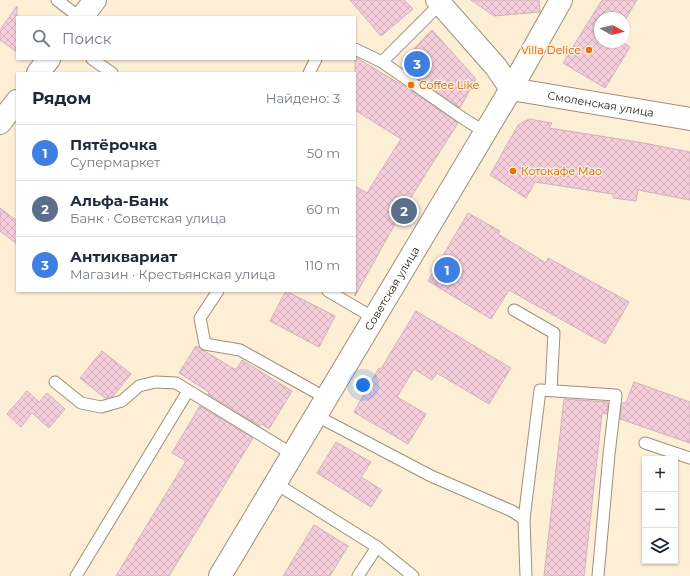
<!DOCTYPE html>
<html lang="ru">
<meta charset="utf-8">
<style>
:root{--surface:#fff;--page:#f6f6f7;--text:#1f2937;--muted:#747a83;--line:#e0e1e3;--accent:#b45309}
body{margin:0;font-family:Montserrat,sans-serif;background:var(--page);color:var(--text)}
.controls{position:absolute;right:12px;bottom:12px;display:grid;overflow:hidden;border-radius:0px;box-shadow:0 1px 3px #0004}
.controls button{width:36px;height:36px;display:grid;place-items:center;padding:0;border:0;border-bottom:1px solid var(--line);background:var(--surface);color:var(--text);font:20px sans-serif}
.compass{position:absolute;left:594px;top:12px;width:36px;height:36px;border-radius:50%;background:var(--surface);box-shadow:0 1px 3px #0004;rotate:98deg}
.you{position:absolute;left:363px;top:385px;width:14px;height:14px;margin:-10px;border:3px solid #fff;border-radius:50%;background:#1a73e8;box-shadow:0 0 0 6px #1a73e833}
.badge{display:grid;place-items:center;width:26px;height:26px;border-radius:50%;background:var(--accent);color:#fff;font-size:13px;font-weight:700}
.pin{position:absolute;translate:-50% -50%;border:2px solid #fff;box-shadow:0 1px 4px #0006}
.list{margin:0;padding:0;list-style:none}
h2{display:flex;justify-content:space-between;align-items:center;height:52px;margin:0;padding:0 16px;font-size:17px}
h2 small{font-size:13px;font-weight:400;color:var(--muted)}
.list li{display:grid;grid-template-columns:26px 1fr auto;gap:12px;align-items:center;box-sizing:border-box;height:56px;padding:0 16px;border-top:1px solid var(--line)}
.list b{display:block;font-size:15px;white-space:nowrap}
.list p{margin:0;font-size:13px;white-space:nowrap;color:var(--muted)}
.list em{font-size:13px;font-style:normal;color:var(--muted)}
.icon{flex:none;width:22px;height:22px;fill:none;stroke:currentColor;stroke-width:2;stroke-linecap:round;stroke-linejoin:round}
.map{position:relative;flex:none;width:690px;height:576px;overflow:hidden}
.search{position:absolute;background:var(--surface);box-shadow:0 1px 3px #0004;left:16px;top:16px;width:340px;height:44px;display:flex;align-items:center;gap:10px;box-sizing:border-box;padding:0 14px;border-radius:0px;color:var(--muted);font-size:15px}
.panel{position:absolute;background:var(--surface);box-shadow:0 1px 3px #0004;left:16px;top:72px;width:340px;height:220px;border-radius:0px}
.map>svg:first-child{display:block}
</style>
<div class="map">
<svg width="690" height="576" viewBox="0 0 690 576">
<defs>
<pattern id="building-cross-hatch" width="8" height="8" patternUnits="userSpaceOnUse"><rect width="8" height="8" fill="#f5cedc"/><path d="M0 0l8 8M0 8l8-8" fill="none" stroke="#d2b0bc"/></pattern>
</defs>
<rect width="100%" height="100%" fill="#fdeed6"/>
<g fill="url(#building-cross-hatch)" stroke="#cfb2bc">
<polygon points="350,0 404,0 413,9 381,36"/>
<polygon points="471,0 539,0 540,12 494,16"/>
<polygon points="602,0 637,0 624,22 624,18 600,18 600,42 622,42 630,47 605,88 563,63"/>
<polygon points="17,6 17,52 0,40 0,30"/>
<polygon points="432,30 476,79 460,108 416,77 402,61"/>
<polygon points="355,57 412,91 458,123 401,213 355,296 355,186 367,193 401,139 355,110"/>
<polygon points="529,119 552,123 549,128 644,143 690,152 690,200 638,190 636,201 613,198 613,194 535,182 526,198 490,175 518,125"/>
<polygon points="0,208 17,221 17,244 0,231"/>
<polygon points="468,213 500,231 498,234 546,263 548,258 629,302 605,344 509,290 491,319 428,281"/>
<polygon points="286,291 335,316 319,347 270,321"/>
<polygon points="416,311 511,368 489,404 437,373 432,380 414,369 397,397 426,414 408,444 354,412 379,368 381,369"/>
<polygon points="196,346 236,370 242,360 292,391 269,429 262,424 260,426 208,394 209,392 179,373"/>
<polygon points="102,351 131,374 113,396 105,398 80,378"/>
<polygon points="634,382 690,402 690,443 620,419 622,403 626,403"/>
<polygon points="27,391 39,402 47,393 65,409 49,428 32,413 21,427 7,414"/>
<polygon points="564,399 608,402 607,414 602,413 584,576 544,576"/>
<polygon points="200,406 253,438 169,576 116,576 186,461 172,453"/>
<polygon points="336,442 371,462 361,477 382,490 371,507 317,473"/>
<polygon points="314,525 348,546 330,576 283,576"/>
</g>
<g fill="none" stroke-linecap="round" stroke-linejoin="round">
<defs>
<g id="service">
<polyline points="57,0 79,17"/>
<polyline points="355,49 382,62 440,4"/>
<polyline points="92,59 112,73"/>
<polyline points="382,62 464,119 485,132"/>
<polyline points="309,73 316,59"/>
<polyline points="218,291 200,318 205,344 240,350 326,398"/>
<polyline points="328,291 374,318"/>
<polyline points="514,310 554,333 551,390"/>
<polyline points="55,382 81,403 101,407 122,401 139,386 155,382 176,383 292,454"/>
<polyline points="315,415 431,476 512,511 524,519"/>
<polyline points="645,443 690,458"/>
<polyline points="275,483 377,547 358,576"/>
<polyline points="377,547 413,576"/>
<polyline points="76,576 188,391"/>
<polyline points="526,576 524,519 540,390 616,395 609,454 598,576"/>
</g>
<g id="minor">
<polyline points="437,0 496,67 511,89"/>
<polyline points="82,17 95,0"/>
<polyline points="38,73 49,59"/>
<polyline points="0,123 17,101"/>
</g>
<g id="tertiary">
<path id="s1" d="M511,89L690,119"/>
</g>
<g id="secondary">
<path id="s2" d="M220,576L511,89L561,0"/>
</g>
</defs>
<use href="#service" stroke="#9d907a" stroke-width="13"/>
<use href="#minor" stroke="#9d907a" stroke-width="24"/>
<use href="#tertiary" stroke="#9d907a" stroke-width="24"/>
<use href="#secondary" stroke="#9d907a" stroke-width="24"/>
<use href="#service" stroke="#fff" stroke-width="11"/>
<use href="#minor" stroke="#fff" stroke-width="22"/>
<use href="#tertiary" stroke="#fff" stroke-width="22"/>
<use href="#secondary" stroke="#fff" stroke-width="22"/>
</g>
<g fill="#e8710a" stroke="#fdeed6" stroke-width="1.5">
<circle cx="589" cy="50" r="4"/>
<circle cx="411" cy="85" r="4"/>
<circle cx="513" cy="171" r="4"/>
</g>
<g text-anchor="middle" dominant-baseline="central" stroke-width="3" stroke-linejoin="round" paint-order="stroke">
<g font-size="11" fill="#c56008" stroke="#fdeed6" text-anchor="start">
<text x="581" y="50" text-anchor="end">Villa Delice</text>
<text x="419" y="85">Coffee Like</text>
<text x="521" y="171">Котокафе Мао</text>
</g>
<g font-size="11" fill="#221c14" stroke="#fdeed6">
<text stroke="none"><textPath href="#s1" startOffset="91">Смоленская улица</textPath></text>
<text stroke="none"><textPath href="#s2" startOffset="335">Советская улица</textPath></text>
</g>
</g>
</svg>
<div class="controls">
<button>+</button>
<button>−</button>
<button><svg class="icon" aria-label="layers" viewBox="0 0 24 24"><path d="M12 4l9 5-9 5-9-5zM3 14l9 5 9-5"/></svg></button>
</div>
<svg class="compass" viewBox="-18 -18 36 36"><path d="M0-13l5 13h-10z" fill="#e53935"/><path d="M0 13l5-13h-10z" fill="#747a83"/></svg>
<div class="you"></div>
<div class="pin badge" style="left:447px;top:270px;background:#3f7fe0">1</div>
<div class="pin badge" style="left:404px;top:211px;background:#5c6f8a">2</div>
<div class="pin badge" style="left:417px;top:64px;background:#3f7fe0">3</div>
<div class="search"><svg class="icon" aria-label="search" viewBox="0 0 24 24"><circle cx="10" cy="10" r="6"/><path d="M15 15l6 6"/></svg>Поиск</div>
<section class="panel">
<h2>Рядом<small>Найдено: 3</small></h2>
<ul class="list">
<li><span class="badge" style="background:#3f7fe0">1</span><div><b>Пятёрочка</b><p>Супермаркет</p></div><em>50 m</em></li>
<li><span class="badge" style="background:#5c6f8a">2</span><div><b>Альфа-Банк</b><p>Банк · Советская улица</p></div><em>60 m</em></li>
<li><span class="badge" style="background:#3f7fe0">3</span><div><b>Антиквариат</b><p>Магазин · Крестьянская улица</p></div><em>110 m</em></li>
</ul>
</section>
</div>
